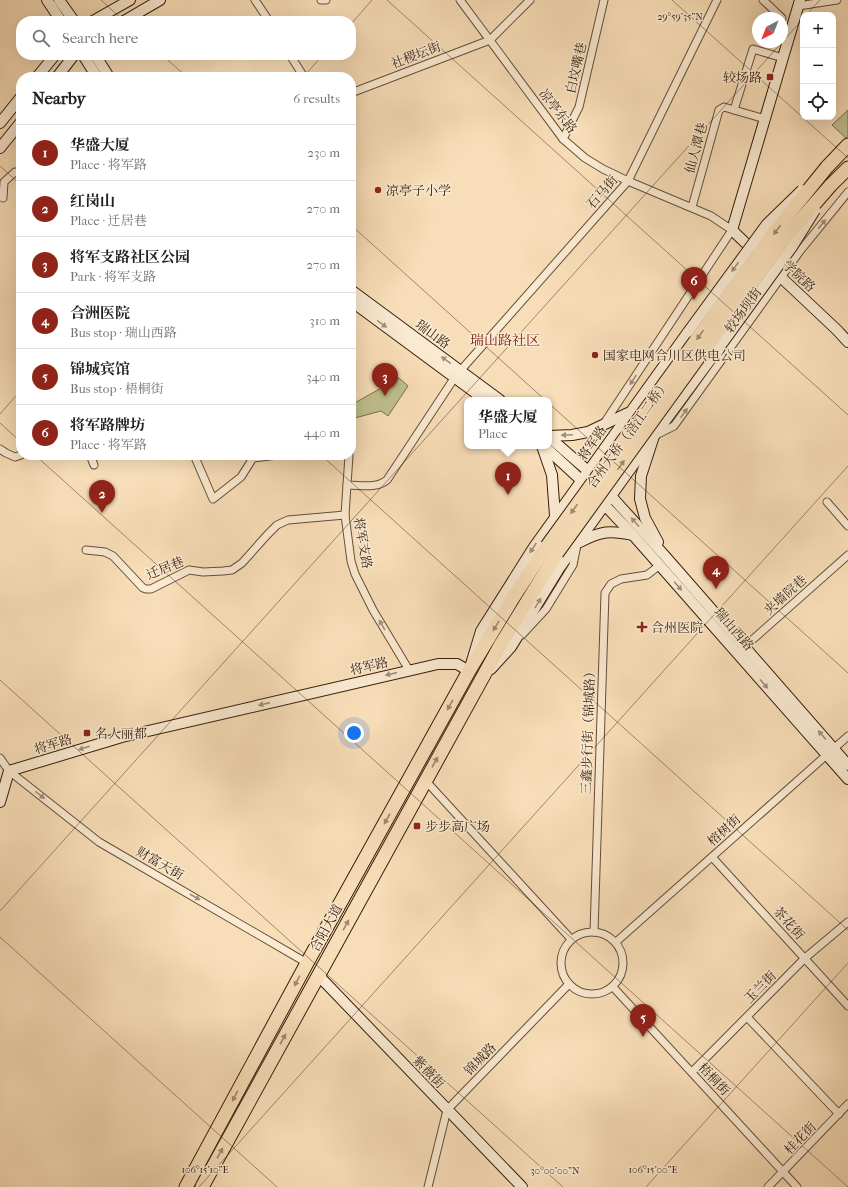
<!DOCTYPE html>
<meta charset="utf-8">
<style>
:root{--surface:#fff;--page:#f2f2f2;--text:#202124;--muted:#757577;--line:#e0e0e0;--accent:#8f2418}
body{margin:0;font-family:"IM FELL French Canon","Noto Serif SC",serif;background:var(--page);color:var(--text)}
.controls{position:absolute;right:12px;top:12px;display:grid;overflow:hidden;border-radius:8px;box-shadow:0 4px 16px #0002}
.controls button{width:36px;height:36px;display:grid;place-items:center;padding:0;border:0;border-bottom:1px solid var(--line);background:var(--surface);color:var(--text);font:20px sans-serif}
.compass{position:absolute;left:752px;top:12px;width:36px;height:36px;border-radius:50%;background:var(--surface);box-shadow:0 4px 16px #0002;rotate:222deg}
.you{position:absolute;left:354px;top:733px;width:14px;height:14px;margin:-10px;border:3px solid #fff;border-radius:50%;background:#1a73e8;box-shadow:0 0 0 6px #1a73e833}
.badge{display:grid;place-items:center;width:26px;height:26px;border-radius:50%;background:var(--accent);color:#fff;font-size:13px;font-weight:700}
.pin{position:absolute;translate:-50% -33px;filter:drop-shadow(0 1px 2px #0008)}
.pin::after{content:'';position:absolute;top:21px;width:14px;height:12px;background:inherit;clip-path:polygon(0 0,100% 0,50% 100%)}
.popup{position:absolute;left:464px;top:397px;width:88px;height:52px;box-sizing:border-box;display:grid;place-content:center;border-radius:8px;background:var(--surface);filter:drop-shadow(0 1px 3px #0005);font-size:13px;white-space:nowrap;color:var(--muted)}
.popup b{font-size:15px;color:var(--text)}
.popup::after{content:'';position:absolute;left:50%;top:100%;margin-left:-8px;border:8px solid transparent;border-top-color:var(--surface)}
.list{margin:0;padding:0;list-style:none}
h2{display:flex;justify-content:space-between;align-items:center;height:52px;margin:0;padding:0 16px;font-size:17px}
h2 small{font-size:13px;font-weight:400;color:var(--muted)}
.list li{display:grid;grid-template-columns:26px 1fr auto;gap:12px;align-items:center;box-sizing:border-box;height:56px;padding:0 16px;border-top:1px solid var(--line)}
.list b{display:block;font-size:15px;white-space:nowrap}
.list p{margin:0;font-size:13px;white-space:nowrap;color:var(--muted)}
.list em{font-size:13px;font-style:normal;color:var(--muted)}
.icon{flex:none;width:22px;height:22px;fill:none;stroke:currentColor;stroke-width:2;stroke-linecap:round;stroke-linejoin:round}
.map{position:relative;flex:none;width:848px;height:1187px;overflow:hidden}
.search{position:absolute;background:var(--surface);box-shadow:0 4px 16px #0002;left:16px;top:16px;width:340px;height:44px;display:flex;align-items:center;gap:10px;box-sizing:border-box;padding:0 14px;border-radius:16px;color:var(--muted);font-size:15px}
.panel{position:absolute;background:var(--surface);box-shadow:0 4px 16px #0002;left:16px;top:72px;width:340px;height:388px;border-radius:16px}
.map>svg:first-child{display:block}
</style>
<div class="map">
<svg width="848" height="1187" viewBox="0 0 848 1187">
<rect width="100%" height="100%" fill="#f8deb8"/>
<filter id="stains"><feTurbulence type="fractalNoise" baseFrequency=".005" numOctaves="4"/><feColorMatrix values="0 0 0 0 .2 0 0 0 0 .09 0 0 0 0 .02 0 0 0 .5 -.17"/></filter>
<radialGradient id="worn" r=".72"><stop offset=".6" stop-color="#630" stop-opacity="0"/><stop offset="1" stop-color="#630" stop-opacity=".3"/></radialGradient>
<g fill="#bec18e" stroke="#7a6f4e">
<polygon points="848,110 848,140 832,125"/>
<polygon points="399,378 408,386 388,416 381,411 351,419 351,405"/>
</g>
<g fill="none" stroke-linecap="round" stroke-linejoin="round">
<defs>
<g id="street">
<polyline points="255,0 269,21"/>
<polyline points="321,0 326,0"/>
<polyline points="460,0 563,139 585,158 603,169 628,181 711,216 732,230 603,425"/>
<polyline points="763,0 782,18"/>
<polyline points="798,6 837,0"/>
<polyline points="290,55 304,77"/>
<polyline points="351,93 490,40 530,0"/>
<polyline points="765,119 734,110 753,49 783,58"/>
<polyline points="563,139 579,107 604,0"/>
<polyline points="3,198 4,182 15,172 21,173"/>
<polyline points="692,207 719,110 724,107 734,110"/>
<polyline points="461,370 628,181 717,0"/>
<polyline points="351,419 351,423"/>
<polyline points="656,435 674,426 800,251 848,192"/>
<polyline points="0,449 6,453 15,457 21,455"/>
<polyline points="90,455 94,465"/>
<polyline points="194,455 213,499 241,477 253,458 278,455"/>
<polyline points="349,455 345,515 351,561 355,574 373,610 409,670"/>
<path d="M347,485C361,485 376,489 387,480L455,377"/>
<polyline points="827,502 848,526"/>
<polyline points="86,550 105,552 113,556 143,588 146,589 151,589 189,570 203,572 223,571 232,570 242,563 268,534 277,525 288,520 345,515"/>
<polyline points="522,635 546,609 573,565 577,545"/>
<polyline points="742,649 848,555"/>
<polyline points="0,758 9,771 99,842 307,963"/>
<polyline points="425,780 571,939"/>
<polyline points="712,857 848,1006"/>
<circle cx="592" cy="963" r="31"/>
<polyline points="594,932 605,593 611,584 621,579 647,575 660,565"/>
<polyline points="616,942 848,736"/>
<polyline points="613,987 797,1187"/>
<polyline points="747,1017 839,1114"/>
<polyline points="692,1072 805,958 848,922"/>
<polyline points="428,1187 447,1110 569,984"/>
<polyline points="768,1187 848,1104"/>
</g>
<g id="secondary">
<polyline points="47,0 61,21"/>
<polyline points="59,0 74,21"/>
<polyline points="93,21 130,0"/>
<polyline points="124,21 160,0"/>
<polyline points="83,55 97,77"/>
<polyline points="95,55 109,77"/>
<polyline points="37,77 55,55"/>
<polyline points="57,77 74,55"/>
<polyline points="0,123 21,97"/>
<polyline points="0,148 21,122"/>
<polyline points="756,253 732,230 800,0"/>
<polyline points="769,266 837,330 848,342"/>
<polyline points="351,290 500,400"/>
<polyline points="351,301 485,400"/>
<polyline points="549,436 572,435 588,432 628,413"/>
<polyline points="549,437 588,471 611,496 665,556 848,765"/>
<polyline points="542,446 552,475 555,516"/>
<polyline points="544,446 581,480 633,535 848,779"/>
<path d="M580,542C601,531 610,530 633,535"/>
<polyline points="658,542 645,518 640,499 641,476 654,436 716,352"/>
<polyline points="491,669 511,647 560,567 654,436"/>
<polyline points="0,802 9,771 122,737 438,664 457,664 469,671 481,631 534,547 688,332"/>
<polyline points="318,975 522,1187"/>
</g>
<g id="highway">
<polyline points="827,167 848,145"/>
<polyline points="830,186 848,168"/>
<polyline points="186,1187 307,963 469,671 513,598 547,546"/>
<polyline points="202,1187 501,644 557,553"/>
</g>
</defs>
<use href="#street" stroke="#664d38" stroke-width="9"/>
<use href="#secondary" stroke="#361d0e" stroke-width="12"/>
<use href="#highway" stroke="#361d0e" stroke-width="15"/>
<use href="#street" stroke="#faead1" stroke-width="7"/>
<use href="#secondary" stroke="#faead1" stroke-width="10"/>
<use href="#highway" stroke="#f8deb8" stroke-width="13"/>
<defs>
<g id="secondary-bridge">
<polyline points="688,332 767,224 802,190"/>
<polyline points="716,352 792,247 815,210"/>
</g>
<g id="highway-bridge">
<polyline points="547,546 776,230 827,167"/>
<polyline points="557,553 784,239 830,186"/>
</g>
</defs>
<use href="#secondary-bridge" stroke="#361d0e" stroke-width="12" stroke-linecap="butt"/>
<use href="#highway-bridge" stroke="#361d0e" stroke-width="15" stroke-linecap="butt"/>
<use href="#secondary-bridge" stroke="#faead1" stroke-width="10"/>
<use href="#highway-bridge" stroke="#f8deb8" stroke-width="13"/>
</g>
<defs><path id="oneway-solid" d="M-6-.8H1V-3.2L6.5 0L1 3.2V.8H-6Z"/></defs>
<g fill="#a28e79">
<use href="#oneway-solid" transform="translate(822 224) rotate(-51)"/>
<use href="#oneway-solid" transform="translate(735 267) rotate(126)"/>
<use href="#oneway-solid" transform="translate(382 324) rotate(36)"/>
<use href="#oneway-solid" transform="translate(446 360) rotate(-144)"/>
<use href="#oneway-solid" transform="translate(633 380) rotate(123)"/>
<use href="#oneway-solid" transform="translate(684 413) rotate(-54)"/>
<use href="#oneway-solid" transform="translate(567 435) rotate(178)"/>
<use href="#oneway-solid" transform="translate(635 522) rotate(-132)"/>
<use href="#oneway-solid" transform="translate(533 548) rotate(123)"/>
<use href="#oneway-solid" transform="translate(678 586) rotate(49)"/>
<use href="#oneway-solid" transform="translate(538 603) rotate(-59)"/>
<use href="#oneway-solid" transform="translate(382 625) rotate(-120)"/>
<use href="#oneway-solid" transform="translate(391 674) rotate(167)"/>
<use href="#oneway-solid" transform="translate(764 684) rotate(49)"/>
<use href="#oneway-solid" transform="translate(264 704) rotate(167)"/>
<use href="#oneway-solid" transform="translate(822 735) rotate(-131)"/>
<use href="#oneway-solid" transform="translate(84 748) rotate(163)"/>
<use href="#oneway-solid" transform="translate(40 795) rotate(38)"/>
<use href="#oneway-solid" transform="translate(195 897) rotate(30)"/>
</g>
<g fill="#a1876c">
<use href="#oneway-solid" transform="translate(777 230) rotate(127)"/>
<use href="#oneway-solid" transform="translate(700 335) rotate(126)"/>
<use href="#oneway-solid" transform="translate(621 465) rotate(-54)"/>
<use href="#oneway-solid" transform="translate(574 509) rotate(126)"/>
<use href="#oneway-solid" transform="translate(496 626) rotate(121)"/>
<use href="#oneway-solid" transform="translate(450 705) rotate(119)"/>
<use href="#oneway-solid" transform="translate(435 762) rotate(-61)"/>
<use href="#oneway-solid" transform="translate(387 819) rotate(119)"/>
<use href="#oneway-solid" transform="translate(346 925) rotate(-61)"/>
<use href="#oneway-solid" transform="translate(297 981) rotate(118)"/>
<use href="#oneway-solid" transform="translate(283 1039) rotate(-61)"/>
<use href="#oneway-solid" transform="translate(235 1096) rotate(118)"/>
<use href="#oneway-solid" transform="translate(220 1153) rotate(-61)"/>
</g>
<path fill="none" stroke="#361d0e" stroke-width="1" stroke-opacity="0.45" d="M101,0L124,21M387,0L848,415M672,0L848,158M806,15L820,0M351,24L372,0M162,55L187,77M303,77L323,55M0,166L21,185M351,225L848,673M0,414L21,390M0,423L21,442M35,455L848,1187M321,455L848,930M0,680L563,1187M0,911L803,19M0,937L277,1187M199,1187L848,466M646,1187L848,963"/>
<g fill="#8f2418" stroke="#faead1" stroke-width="1.5">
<rect x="766" y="73" width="8" height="8" rx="2"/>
<circle cx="378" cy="190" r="4"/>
<circle cx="595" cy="355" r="4"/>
<path d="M640 621h4v4h4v4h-4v4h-4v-4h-4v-4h4z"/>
<rect x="83" y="729" width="8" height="8" rx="2"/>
<rect x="413" y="822" width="8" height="8" rx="2"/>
</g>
<g text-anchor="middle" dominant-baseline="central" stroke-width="3" stroke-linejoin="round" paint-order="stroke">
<g font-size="13" fill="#361d0e" stroke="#faead1">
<text transform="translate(416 55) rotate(-21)">社稷坛街</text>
<text transform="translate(576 68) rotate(-77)">白坟嘴巷</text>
<text transform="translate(558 111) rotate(52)">凉亭东路</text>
<text transform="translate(696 148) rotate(-75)">仙人潭巷</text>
<text transform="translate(602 192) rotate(-49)">石马街</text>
<text transform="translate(799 276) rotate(43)">学院路</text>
<text transform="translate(743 310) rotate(-54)">较场坝街</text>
<text transform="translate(433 334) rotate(36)">瑞山路</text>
<text transform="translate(628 434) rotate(-54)">合州大桥（涪江二桥）</text>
<text transform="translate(592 443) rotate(-55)">将军路</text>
<text transform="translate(363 543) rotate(80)">将军支路</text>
<text transform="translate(165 568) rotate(-22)">迁居巷</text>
<text transform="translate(785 595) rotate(-42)">夹墙院巷</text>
<text transform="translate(734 629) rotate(49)">瑞山西路</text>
<text transform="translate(369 666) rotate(-13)">将军路</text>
<text transform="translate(588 730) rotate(-88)">三鑫步行街（锦城路）</text>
<text transform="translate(53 744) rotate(-17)">将军路</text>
<text transform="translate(724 830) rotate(-42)">榕树街</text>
<text transform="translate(160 863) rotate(30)">财富天街</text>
<text transform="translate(789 923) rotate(48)">茶花街</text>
<text transform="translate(326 928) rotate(-61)">合阳大道</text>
<text transform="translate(760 987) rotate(-45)">玉兰街</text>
<text transform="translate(480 1059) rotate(-46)">锦城路</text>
<text transform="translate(429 1072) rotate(46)">紫薇街</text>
<text transform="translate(714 1079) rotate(47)">梧桐街</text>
<text transform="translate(800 1138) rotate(-46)">桂花街</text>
</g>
<g font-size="13" fill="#361d0e" stroke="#faead1" text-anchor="start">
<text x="762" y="77" text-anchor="end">较场路</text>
<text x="386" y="190">凉亭子小学</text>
<text x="603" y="355">国家电网合川区供电公司</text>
<text x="651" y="627">合州医院</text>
<text x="95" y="733">名人丽都</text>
<text x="425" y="826">步步高广场</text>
</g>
<g font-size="14" fill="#7a1f14" stroke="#faead1">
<text x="505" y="340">瑞山路社区</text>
</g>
</g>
<g font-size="10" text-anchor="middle" fill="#361d0e" stroke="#faead1" stroke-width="3" stroke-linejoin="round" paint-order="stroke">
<text x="680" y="20">29°59'35"N</text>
<text x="205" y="1173">106°15'10"E</text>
<text x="653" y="1173">106°15'00"E</text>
<text x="555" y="1174">30°00'00"N</text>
</g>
<rect width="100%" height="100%" filter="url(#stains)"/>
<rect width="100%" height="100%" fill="url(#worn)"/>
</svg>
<div class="controls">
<button>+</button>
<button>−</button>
<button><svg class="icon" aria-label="locate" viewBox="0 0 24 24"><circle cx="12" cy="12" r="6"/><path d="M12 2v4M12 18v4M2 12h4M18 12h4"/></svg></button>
</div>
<svg class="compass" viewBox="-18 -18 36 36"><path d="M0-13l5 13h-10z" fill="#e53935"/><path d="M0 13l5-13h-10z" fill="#757577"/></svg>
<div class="you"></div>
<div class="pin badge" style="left:508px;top:495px">1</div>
<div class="popup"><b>华盛大厦</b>Place</div>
<div class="pin badge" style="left:102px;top:513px">2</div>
<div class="pin badge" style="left:385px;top:396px">3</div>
<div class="pin badge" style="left:716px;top:589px">4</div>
<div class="pin badge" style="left:643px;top:1037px">5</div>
<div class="pin badge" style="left:694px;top:300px">6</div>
<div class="search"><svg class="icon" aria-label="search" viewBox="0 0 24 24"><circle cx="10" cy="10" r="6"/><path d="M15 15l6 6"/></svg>Search here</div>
<section class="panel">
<h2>Nearby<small>6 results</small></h2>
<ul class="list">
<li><span class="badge">1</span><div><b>华盛大厦</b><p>Place · 将军路</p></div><em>230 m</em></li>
<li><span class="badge">2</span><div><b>红岗山</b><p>Place · 迁居巷</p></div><em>270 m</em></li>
<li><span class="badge">3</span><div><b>将军支路社区公园</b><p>Park · 将军支路</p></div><em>270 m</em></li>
<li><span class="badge">4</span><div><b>合洲医院</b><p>Bus stop · 瑞山西路</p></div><em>310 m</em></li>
<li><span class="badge">5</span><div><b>锦城宾馆</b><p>Bus stop · 梧桐街</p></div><em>340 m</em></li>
<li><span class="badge">6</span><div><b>将军路牌坊</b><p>Place · 将军路</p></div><em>440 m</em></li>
</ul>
</section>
</div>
